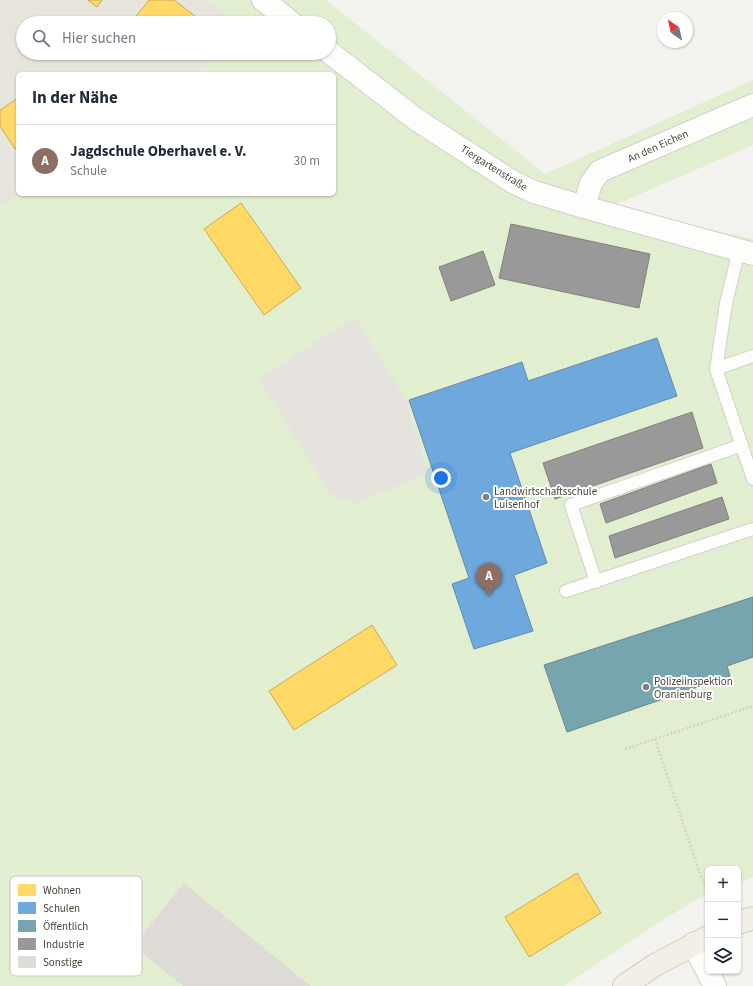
<!DOCTYPE html>
<html lang="de">
<meta charset="utf-8">
<style>
:root{--surface:#fff;--page:#f2f2f3;--text:#1f2937;--muted:#747a83;--line:#e0e1e3;--accent:#7c3aed}
body{margin:0;font-family:"Source Sans 3",sans-serif;background:var(--page);color:var(--text)}
.controls{position:absolute;right:12px;bottom:12px;display:grid;overflow:hidden;border-radius:6px;box-shadow:0 1px 3px #0004}
.controls button{width:36px;height:36px;display:grid;place-items:center;padding:0;border:0;border-bottom:1px solid var(--line);background:var(--surface);color:var(--text);font:20px sans-serif}
.compass{position:absolute;left:657px;top:12px;width:36px;height:36px;border-radius:50%;background:var(--surface);box-shadow:0 1px 3px #0004;rotate:326deg}
.you{position:absolute;left:441px;top:478px;width:14px;height:14px;margin:-10px;border:3px solid #fff;border-radius:50%;background:#1a73e8;box-shadow:0 0 0 6px #1a73e833}
.badge{display:grid;place-items:center;width:26px;height:26px;border-radius:50%;background:var(--accent);color:#fff;font-size:13px;font-weight:700}
.pin{position:absolute;translate:-50% -33px;filter:drop-shadow(0 1px 2px #0008)}
.pin::after{content:'';position:absolute;top:21px;width:14px;height:12px;background:inherit;clip-path:polygon(0 0,100% 0,50% 100%)}
.list{margin:0;padding:0;list-style:none}
h2{display:flex;justify-content:space-between;align-items:center;height:52px;margin:0;padding:0 16px;font-size:17px}
h2 small{font-size:13px;font-weight:400;color:var(--muted)}
.list li{display:grid;grid-template-columns:26px 1fr auto;gap:12px;align-items:center;box-sizing:border-box;height:72px;padding:0 16px;border-top:1px solid var(--line)}
.list b{display:block;font-size:15px;white-space:nowrap}
.list p{margin:0;font-size:13px;white-space:nowrap;color:var(--muted)}
.list em{font-size:13px;font-style:normal;color:var(--muted)}
.icon{flex:none;width:22px;height:22px;fill:none;stroke:currentColor;stroke-width:2;stroke-linecap:round;stroke-linejoin:round}
.map{position:relative;flex:none;width:753px;height:986px;overflow:hidden}
.search{position:absolute;background:var(--surface);box-shadow:0 1px 3px #0004;left:16px;top:16px;width:320px;height:44px;display:flex;align-items:center;gap:10px;box-sizing:border-box;padding:0 14px;border-radius:22px;color:var(--muted);font-size:15px}
.panel{position:absolute;background:var(--surface);box-shadow:0 1px 3px #0004;left:16px;top:72px;width:320px;height:124px;border-radius:6px}
.map>svg:first-child{display:block}
</style>
<div class="map">
<svg width="753" height="986" viewBox="0 0 753 986">
<rect width="100%" height="100%" fill="#f4f2ee"/>
<polygon fill="#e7e4dc" points="0,0 209,0 238,23 23,23 23,53 226,53 195,74 18,74 18,194 19,194 0,207"/>
<polygon fill="#e1eecf" points="209,0 326,0 545,174 753,80 753,145 617,204 645,215 753,239 753,877 738,883 738,869 708,869 708,893 659,922 564,986 0,986 0,207 19,194 334,194 334,74 195,74 226,53 329,53 329,23 238,23"/>
<polygon fill="#e6e3df" points="355,317 406,400 428,473 355,504 330,494 259,378"/>
<g fill="#ffd966" stroke="#c9ac58">
<polygon points="88,0 102,0 97,7"/>
<polygon points="149,0 174,0 199,19 196,23 137,23 133,20"/>
<polygon points="18,98 18,147 15,149 0,126 0,110"/>
<polygon points="241,203 301,288 264,315 204,229"/>
<polygon points="372,625 397,665 294,730 269,691"/>
<polygon points="577,873 601,913 529,957 505,917"/>
</g>
<polygon fill="#6fa8dc" stroke="#648aab" points="657,338 677,396 510,453 547,563 514,575 533,631 474,649 452,584 469,578 409,400 522,362 528,381"/>
<polygon fill="#76a5af" stroke="#69888c" points="753,597 753,657 727,666 730,676 567,732 544,665"/>
<g fill="#999" stroke="#82807c">
<polygon points="511,224 650,254 639,308 499,278"/>
<polygon points="483,251 495,285 451,301 439,267"/>
<polygon points="692,412 703,448 555,499 543,463"/>
<polygon points="711,464 717,483 606,523 600,504"/>
<polygon points="722,497 729,519 615,558 609,536"/>
</g>
<polygon fill="#dedbd6" stroke="#dcd9d4" points="184,884 310,986 184,986 134,946"/>
<g fill="none" stroke-linecap="round" stroke-linejoin="round">
<defs>
<g id="service">
<polyline points="753,356 716,369 753,479"/>
<polyline points="716,369 726,303 739,250"/>
<polyline points="596,582 571,505 742,445"/>
<polyline points="566,591 753,529"/>
</g>
<g id="minor">
<polyline points="263,0 292,23"/>
<polyline points="329,52 417,120 513,182 534,192 584,207"/>
<polyline points="693,944 715,986"/>
</g>
<polyline id="tertiary" points="753,105 600,171 591,183 584,207 753,254"/>
<g id="primary">
<polyline points="738,923 753,918"/>
<polyline points="624,986 655,965 708,937"/>
</g>
</defs>
<use href="#service" stroke="#d2d0cb" stroke-width="14"/>
<use href="#minor" stroke="#d2d0cb" stroke-width="24"/>
<use href="#tertiary" stroke="#d2d0cb" stroke-width="24"/>
<use href="#primary" stroke="#d6cebb" stroke-width="24"/>
<g stroke="#d3d2cc" stroke-width="2.5" stroke-dasharray="2 2" stroke-linecap="butt">
<polyline points="655,739 701,877 708,891"/>
<polyline points="625,749 753,706"/>
</g>
<use href="#service" stroke="#fdfdfc" stroke-width="12"/>
<use href="#minor" stroke="#fdfdfc" stroke-width="22"/>
<use href="#tertiary" stroke="#fdfdfc" stroke-width="22"/>
<use href="#primary" stroke="#f2efe6" stroke-width="22"/>
</g>
<g fill="#868178" stroke="#fff" stroke-width="1.5">
<circle cx="486" cy="497" r="4"/>
<circle cx="646" cy="687" r="4"/>
</g>
<g text-anchor="middle" dominant-baseline="central" stroke-width="4" stroke-linejoin="round" paint-order="stroke">
<g font-size="11" fill="#4b4439" stroke="#fff">
<text transform="translate(658 146) rotate(-24)">An den Eichen</text>
<text transform="translate(494 168) rotate(32)">Tiergartenstraße</text>
</g>
<g font-size="11" fill="#4b4439" stroke="#fff" text-anchor="start">
<text x="494" y="491">Landwirtschaftsschule<tspan x="494" dy="13">Luisenhof</tspan></text>
<text x="654" y="681">Polizeiinspektion<tspan x="654" dy="13">Oranienburg</tspan></text>
</g>
</g>
<rect x="10" y="876" width="132" height="100" rx="6" fill="#fff" stroke="#c9c7c4" stroke-width="1"/>
<rect x="18" y="884" width="18" height="12" fill="#ffd966"/>
<rect x="18" y="902" width="18" height="12" fill="#6fa8dc"/>
<rect x="18" y="920" width="18" height="12" fill="#76a5af"/>
<rect x="18" y="938" width="18" height="12" fill="#999"/>
<rect x="18" y="956" width="18" height="12" fill="#dedbd6"/>
<g font-size="11" fill="#4b4439">
<text x="43" y="894">Wohnen</text>
<text x="43" y="912">Schulen</text>
<text x="43" y="930">Öffentlich</text>
<text x="43" y="948">Industrie</text>
<text x="43" y="966">Sonstige</text>
</g>
</svg>
<div class="controls">
<button>+</button>
<button>−</button>
<button><svg class="icon" aria-label="layers" viewBox="0 0 24 24"><path d="M12 4l9 5-9 5-9-5zM3 14l9 5 9-5"/></svg></button>
</div>
<svg class="compass" viewBox="-18 -18 36 36"><path d="M0-13l5 13h-10z" fill="#e53935"/><path d="M0 13l5-13h-10z" fill="#747a83"/></svg>
<div class="you"></div>
<div class="pin badge" style="left:489px;top:596px;background:#8d6e63">A</div>
<div class="search"><svg class="icon" aria-label="search" viewBox="0 0 24 24"><circle cx="10" cy="10" r="6"/><path d="M15 15l6 6"/></svg>Hier suchen</div>
<section class="panel">
<h2>In der Nähe<small></small></h2>
<ul class="list">
<li><span class="badge" style="background:#8d6e63">A</span><div><b>Jagdschule Oberhavel e. V.</b><p>Schule</p></div><em>30 m</em></li>
</ul>
</section>
</div>
